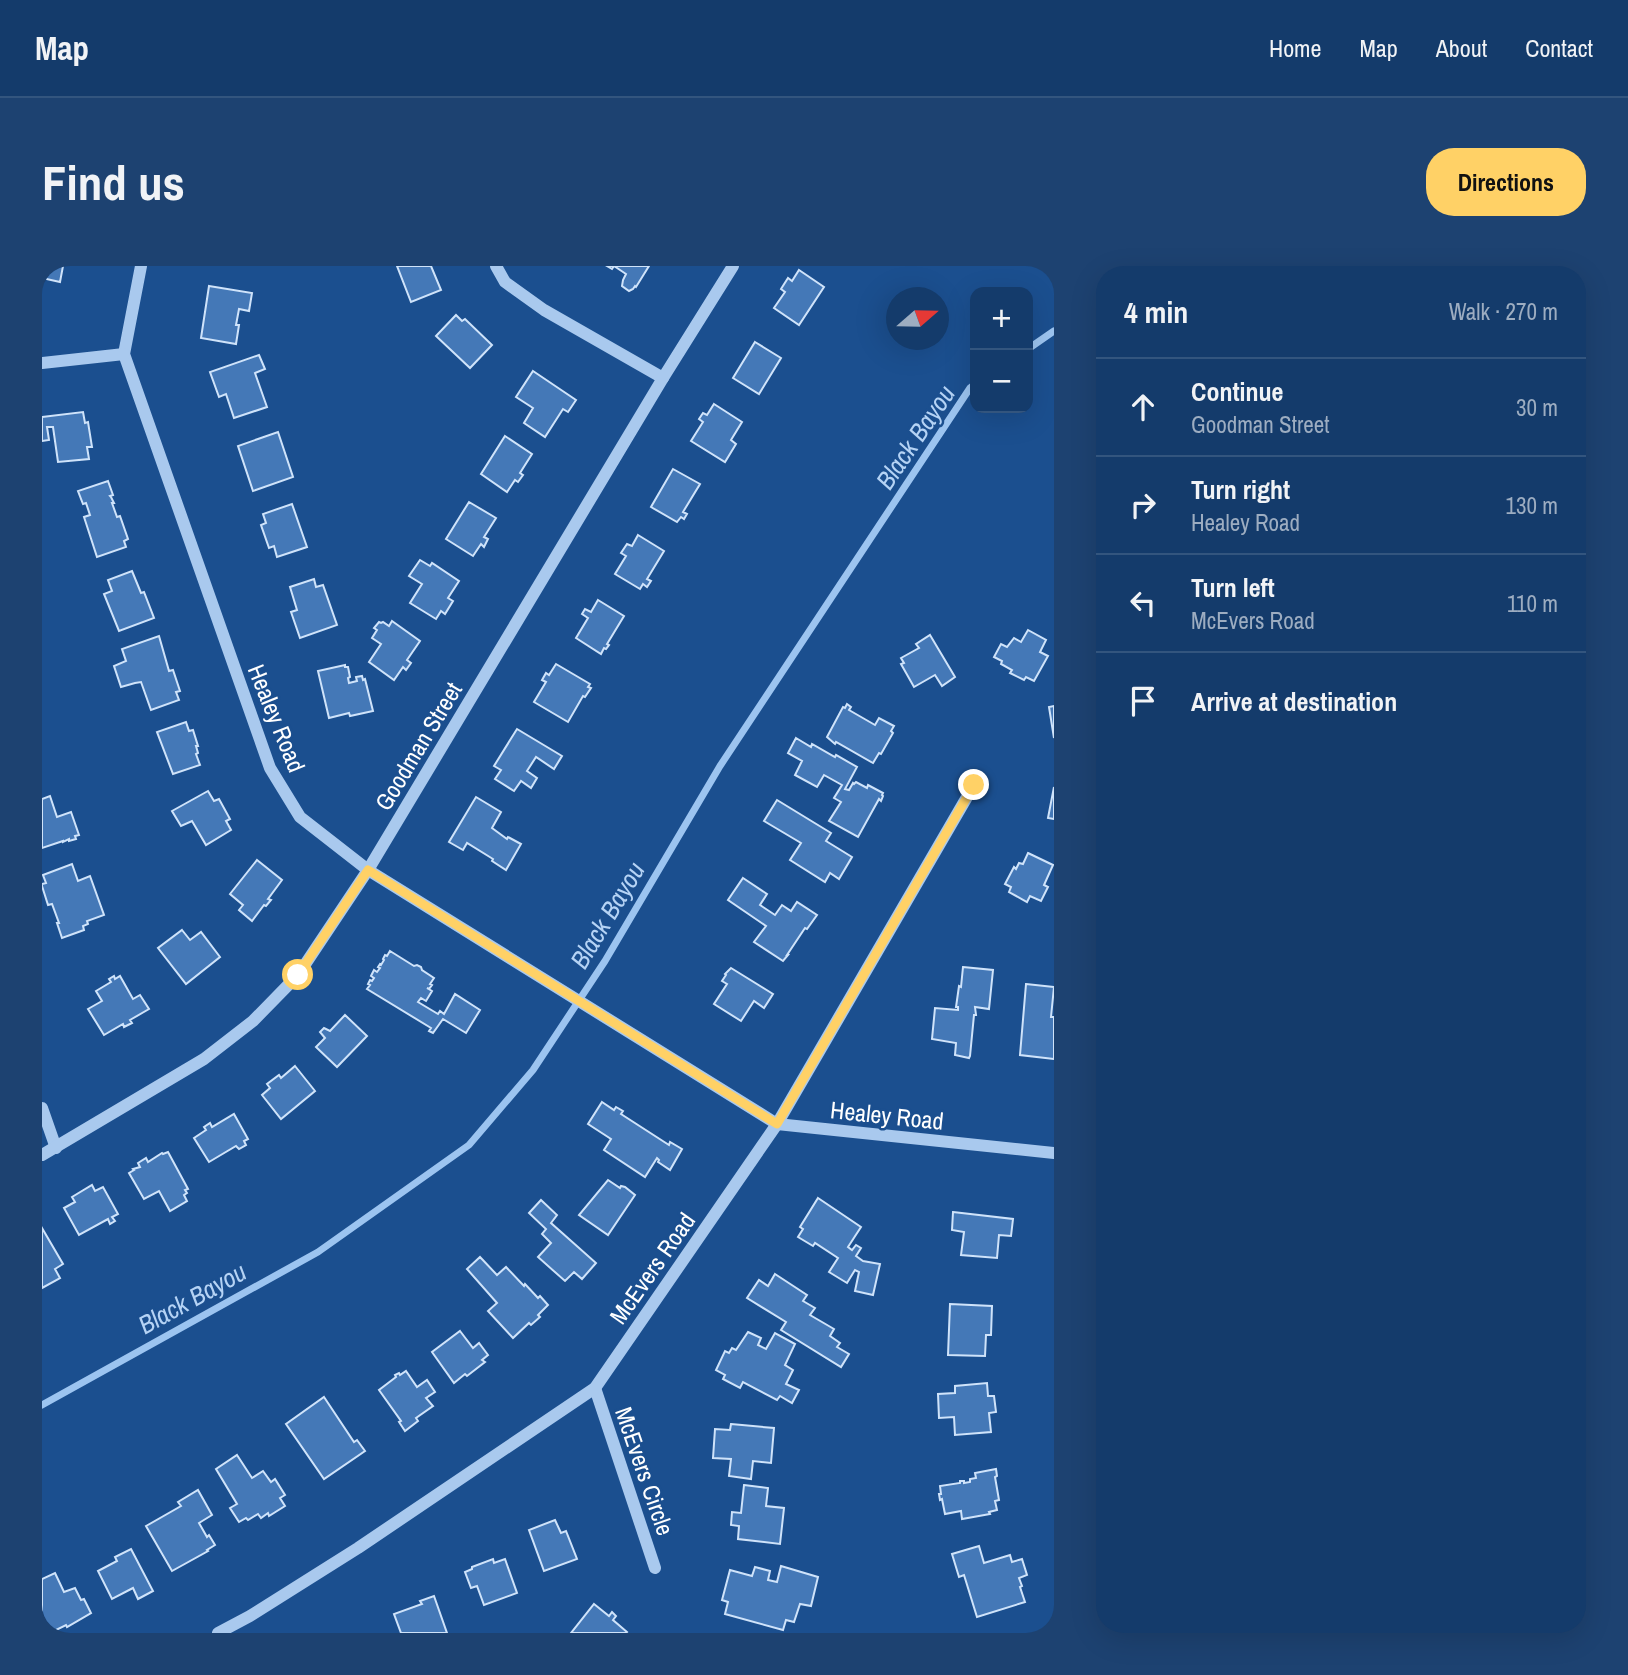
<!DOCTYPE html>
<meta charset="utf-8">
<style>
:root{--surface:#143b6b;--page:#1d4271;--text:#f1f3f6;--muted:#9dadc1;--line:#33557e;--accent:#ffd166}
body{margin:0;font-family:"Archivo Narrow",sans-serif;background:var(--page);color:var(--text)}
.controls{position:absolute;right:21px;top:21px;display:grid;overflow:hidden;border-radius:14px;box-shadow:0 7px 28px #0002}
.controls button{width:63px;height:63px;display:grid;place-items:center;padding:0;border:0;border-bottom:2px solid var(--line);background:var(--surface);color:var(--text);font:35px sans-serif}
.compass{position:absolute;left:844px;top:21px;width:63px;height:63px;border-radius:50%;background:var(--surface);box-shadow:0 7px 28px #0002;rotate:70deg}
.stop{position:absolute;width:21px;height:21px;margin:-16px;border:5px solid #ffd166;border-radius:50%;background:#fff}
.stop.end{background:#ffd166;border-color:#fff;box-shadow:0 2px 7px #0008}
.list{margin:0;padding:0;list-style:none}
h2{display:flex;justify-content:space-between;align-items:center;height:91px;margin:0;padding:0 28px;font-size:30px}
h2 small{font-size:23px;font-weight:400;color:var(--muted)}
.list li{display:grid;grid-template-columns:46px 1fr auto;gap:21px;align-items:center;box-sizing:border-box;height:98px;padding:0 28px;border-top:2px solid var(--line)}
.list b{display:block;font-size:26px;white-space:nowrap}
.list p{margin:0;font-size:23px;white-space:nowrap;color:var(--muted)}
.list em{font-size:23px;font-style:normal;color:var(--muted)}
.icon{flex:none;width:38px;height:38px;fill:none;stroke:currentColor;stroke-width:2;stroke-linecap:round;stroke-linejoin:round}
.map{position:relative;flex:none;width:1012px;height:1367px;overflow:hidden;border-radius:28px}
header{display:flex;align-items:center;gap:42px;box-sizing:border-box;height:98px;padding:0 35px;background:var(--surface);border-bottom:2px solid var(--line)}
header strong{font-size:33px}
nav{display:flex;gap:38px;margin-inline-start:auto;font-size:24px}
.intro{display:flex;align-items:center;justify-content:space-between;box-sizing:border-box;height:168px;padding:0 42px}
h1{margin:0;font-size:49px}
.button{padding:18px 32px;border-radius:28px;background:var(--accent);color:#111;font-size:24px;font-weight:700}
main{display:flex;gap:42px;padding:0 42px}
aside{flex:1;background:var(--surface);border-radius:28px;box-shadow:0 7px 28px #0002}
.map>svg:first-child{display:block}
</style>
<header>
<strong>Map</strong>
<nav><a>Home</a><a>Map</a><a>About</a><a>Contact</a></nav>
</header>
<div class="intro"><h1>Find us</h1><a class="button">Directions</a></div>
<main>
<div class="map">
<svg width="1012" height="1367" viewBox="0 0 1012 1367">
<rect width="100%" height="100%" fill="#1b4f8f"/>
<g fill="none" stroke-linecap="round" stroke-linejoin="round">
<g stroke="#9cc4f0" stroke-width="7">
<polyline points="986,83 1012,65"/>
<polyline points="0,1139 276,986 427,879 491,804 563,695 678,500 928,122 933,118"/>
</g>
</g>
<g fill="#4478b7" stroke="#cfe3fa" stroke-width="2">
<polygon points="0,0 21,0 18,16 0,12"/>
<polygon points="355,0 389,0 399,24 369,36"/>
<polygon points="565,0 607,0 594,21 593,20 591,23 587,25 580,20 581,14 584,8 572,0 570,3"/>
<polygon points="757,4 782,21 757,59 732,42 743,26 739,23 746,12 750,15"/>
<polygon points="167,20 210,27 207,45 197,43 194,59 197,59 194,78 159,72"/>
<polygon points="414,49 420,55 423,53 450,79 428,102 394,70"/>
<polygon points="713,76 739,92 717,128 691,112"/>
<polygon points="217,89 223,103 213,107 225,141 192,152 184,128 177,131 168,106"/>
<polygon points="491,105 534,134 526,146 521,143 503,171 482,157 491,142 474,131"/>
<polygon points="672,138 700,156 689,174 694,178 683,196 649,175 661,156 657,153 661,147 665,149"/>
<polygon points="41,146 43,157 46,156 50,181 45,181 47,193 16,196 11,161 5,161 7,174 0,175 0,151"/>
<polygon points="236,166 251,211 211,225 196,180"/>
<polygon points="463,170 490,188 478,207 481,209 476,216 473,214 465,226 439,208"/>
<polygon points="631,203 658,218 641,246 645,248 642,253 639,251 635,256 609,241"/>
<polygon points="66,215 71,229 68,230 69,231 72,237 70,237 75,251 78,250 86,273 82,275 84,281 55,291 42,251 48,249 44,237 41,238 36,225"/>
<polygon points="427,236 454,252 442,271 446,273 442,281 439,278 431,290 404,273"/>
<polygon points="250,238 265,281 235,291 232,280 227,282 219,259 224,257 221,248"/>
<polygon points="596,269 622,285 605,313 609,315 605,321 601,318 598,323 573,308 584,290 579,287 585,278 590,280"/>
<polygon points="378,294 388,300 390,297 417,315 406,332 411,335 403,348 399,345 394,353 368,337 380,318 367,310"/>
<polygon points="90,305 99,327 102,326 112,352 77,365 62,328 70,325 66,314"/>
<polygon points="272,313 274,321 281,319 295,359 258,372 249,346 255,344 248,321"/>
<polygon points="556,334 582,350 565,378 567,379 564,383 562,382 559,388 534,372 546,352 540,348 543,343 549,346"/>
<polygon points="350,355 378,375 365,394 369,397 364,404 361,401 352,414 327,396 339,378 330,372 335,364 332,362 337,356 339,357 341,356 347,360"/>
<polygon points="986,364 1004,374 998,386 1006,390 992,415 984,411 982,414 968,407 970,404 959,398 960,395 952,391 959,378 965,381 972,372 979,376"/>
<polygon points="888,369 913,411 900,420 893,409 872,421 859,398 862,397 859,392 877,382 874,378"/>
<polygon points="117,370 127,405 131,404 138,425 134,426 137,434 109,444 99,416 93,417 79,421 72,400 84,395 80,383"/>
<polygon points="514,398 548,418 546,421 549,422 543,431 541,430 526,456 492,436 504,416 500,414 504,407 507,409"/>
<polygon points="303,399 303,401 306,401 308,411 306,412 307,417 315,415 314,411 320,410 321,414 323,413 331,445 308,450 307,447 287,452 276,405"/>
<polygon points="805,438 809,441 807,444 833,459 837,452 852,460 849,465 851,467 839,488 837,487 831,497 794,476 793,478 785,471 801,441 803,442"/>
<polygon points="1012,440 1012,472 1007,441"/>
<polygon points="144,456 147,465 151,464 156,480 154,480 156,487 154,488 158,499 131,508 115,466"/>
<polygon points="475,463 520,490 512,503 494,491 485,505 495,512 489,522 479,515 472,525 453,513 459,504 452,500"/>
<polygon points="754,472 769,481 770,478 793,491 794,489 815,501 803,523 807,524 811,517 812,518 814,516 825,522 826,519 841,527 840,529 841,530 839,535 837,533 816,571 787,555 799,536 792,532 800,519 782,509 775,521 753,509 760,495 746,487"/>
<polygon points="1012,521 1012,553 1006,552"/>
<polygon points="166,525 172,535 177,533 188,553 184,555 189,564 164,579 150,555 139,560 130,545"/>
<polygon points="8,530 15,551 29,546 37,569 33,570 34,573 27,575 27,573 21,576 21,575 0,582 0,533"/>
<polygon points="434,531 459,546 450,562 465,573 466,571 479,578 464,604 450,595 451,593 425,577 421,584 407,576"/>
<polygon points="735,534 789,567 784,575 810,591 797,613 788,607 783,616 748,594 759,577 722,555"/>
<polygon points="986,587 1011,599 1002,619 1006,621 999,635 988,630 985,636 967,626 969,621 963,618 972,601 974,603 977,597 981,598"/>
<polygon points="215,594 240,614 226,633 229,634 224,640 222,639 210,655 197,644 201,639 188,628"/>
<polygon points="30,598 36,615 48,610 62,649 45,655 46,658 41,660 42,664 20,672 15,657 17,657 10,638 6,639 0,620 0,618 4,617 1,609"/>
<polygon points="701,612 725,628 718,639 733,649 740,639 749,645 755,636 775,649 765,663 763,662 745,689 746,689 741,695 712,676 724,660 686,634"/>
<polygon points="140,664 148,674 159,666 178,691 144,718 116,682"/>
<polygon points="348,685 372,700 375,699 379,701 380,704 392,712 388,718 390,719 387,723 385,722 390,725 384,735 379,732 376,736 396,748 398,745 402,748 413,728 438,744 424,767 401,753 391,767 387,765 389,762 325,723 328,719 326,718 328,714 330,715 332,712 329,710 332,704 335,706 338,702 336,701 338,698 339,699 342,694 341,693 343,689 345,690"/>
<polygon points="921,701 951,704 947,743 933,741 934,749 932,749 928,790 927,792 913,789 914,777 890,773 893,742 916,744 916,741 914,741 917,720 919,721"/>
<polygon points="689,702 731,728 722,742 712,735 699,755 672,738 685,718 680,715 684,709 683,708"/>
<polygon points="72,710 73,713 78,710 91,733 98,729 107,743 88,754 90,757 82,761 81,758 62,769 46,743 60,735 54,725 69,716 67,713"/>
<polygon points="984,718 1012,721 1009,751 1012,751 1012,793 978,789"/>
<polygon points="303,749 325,770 295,801 274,781 283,772 278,766 282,762 288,765"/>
<polygon points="253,800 273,825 239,853 220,829 228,822 225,818 237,809 239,812"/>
<polygon points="560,836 572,844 574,841 581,845 579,848 627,879 628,876 640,883 628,904 616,896 617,894 615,892 603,911 562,884 569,873 546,858"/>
<polygon points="192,848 206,873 202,875 204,879 197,883 194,880 167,896 152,872 164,864 162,861 168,857 170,861"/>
<polygon points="126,886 146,923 143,924 145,927 142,929 145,935 128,945 117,925 102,933 87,907 92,904 91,903 98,901 96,897 104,892 106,896 120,887 121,888"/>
<polygon points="566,914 578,922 579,920 583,921 593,929 566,969 537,949"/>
<polygon points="50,919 53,925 61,921 76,948 70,951 73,955 68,958 66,953 37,969 22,942 33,936 30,931"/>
<polygon points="776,932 819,961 806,981 810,984 814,979 819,982 814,990 821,995 838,998 831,1029 813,1025 817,1006 813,1004 805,1017 787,1006 796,992 773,977 771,980 756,971 761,963 758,961"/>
<polygon points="499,934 515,949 509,957 554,997 540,1013 532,1006 523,1015 496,991 509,977 500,968 504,963 487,947"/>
<polygon points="911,946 971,953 969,970 957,969 955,992 919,989 922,966 910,964"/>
<polygon points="0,962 21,998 13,1003 18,1012 0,1022"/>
<polygon points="438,991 455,1009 464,1001 482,1020 483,1018 496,1032 498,1030 506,1039 496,1049 498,1051 489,1059 487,1057 471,1072 446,1045 455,1037 425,1003"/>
<polygon points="733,1008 765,1029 761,1035 773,1042 768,1049 792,1063 788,1070 798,1077 795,1081 807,1088 799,1101 739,1064 744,1056 705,1032 717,1014 726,1020"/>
<polygon points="908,1038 950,1040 949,1069 944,1069 943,1090 906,1089"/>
<polygon points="418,1065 431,1082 437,1077 446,1089 440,1094 443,1096 425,1110 423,1108 412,1117 390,1086"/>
<polygon points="706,1066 719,1072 716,1079 724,1083 733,1067 753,1078 743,1099 751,1104 744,1118 757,1124 750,1137 738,1130 735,1134 701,1116 698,1122 681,1113 683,1109 674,1104 683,1085 687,1087 690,1082 694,1084"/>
<polygon points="364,1105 375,1121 385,1114 393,1126 384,1132 391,1140 374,1152 376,1155 363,1165 357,1156 359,1155 337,1124 354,1111 353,1109 357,1107 358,1109"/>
<polygon points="945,1117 946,1130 952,1130 954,1146 947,1147 949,1166 913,1169 912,1151 897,1152 896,1128 913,1127 913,1120"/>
<polygon points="282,1131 312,1176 315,1174 323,1185 282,1213 244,1158"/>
<polygon points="689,1158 732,1162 729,1197 711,1195 709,1213 687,1210 689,1193 671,1192 673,1163 688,1164"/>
<polygon points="195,1189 210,1212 221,1205 229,1216 233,1213 243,1229 238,1232 243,1240 227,1250 226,1247 219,1252 216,1248 206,1254 204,1252 197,1256 188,1242 195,1238 174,1203"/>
<polygon points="954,1203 955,1210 953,1211 957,1234 953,1235 955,1244 947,1246 948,1248 920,1253 919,1245 903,1248 900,1233 898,1234 897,1228 899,1228 898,1220 918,1217 918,1215 922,1215 922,1217 928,1216 928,1213 934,1212 933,1207"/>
<polygon points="702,1219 726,1222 724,1240 742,1242 738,1278 696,1273 697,1260 689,1259 690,1246 699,1247"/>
<polygon points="156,1224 170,1249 157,1257 165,1271 167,1269 173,1279 165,1284 166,1285 130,1305 104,1260 139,1240 136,1236"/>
<polygon points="513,1254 519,1267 524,1265 535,1293 502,1305 487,1264"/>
<polygon points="937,1280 942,1297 968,1289 970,1296 980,1293 985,1309 977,1312 980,1320 978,1321 983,1336 935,1351 922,1309 917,1311 910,1288"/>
<polygon points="89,1283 111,1325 96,1333 91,1322 70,1333 56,1305 75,1295 73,1291"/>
<polygon points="451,1293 452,1297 463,1293 475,1327 442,1339 435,1320 429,1322 423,1306 430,1303 430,1301"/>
<polygon points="739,1300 776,1311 769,1340 758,1338 752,1356 744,1354 741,1364 683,1348 686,1336 680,1334 688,1304 710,1310 713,1301 728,1305 726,1314 735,1316"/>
<polygon points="13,1307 22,1326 33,1322 39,1334 42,1333 49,1347 25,1361 24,1359 8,1367 4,1367 0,1359 0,1313"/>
<polygon points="392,1330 405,1367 359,1367 352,1348 380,1338 378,1335"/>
<polygon points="552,1338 567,1350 570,1346 574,1350 571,1354 585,1366 584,1367 529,1367"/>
</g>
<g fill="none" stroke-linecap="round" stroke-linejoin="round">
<g stroke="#a9c9ee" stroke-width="12">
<polyline points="99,0 82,88 228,502 258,551 326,604 735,858 1012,887"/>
<polyline points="454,0 463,16 502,44 621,112"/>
<polyline points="0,97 82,88"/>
<polyline points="0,842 14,882"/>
<polyline points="0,889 162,793 211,755 256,709 326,604 621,112 691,0"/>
<polyline points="553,1122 613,1302"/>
<polyline points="176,1367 208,1350 316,1282 553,1122 735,858 932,519"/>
</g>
</g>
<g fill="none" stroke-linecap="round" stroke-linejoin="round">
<polyline stroke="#ffd166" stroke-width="9" points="256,709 326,604 735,858 932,519"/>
</g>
<g text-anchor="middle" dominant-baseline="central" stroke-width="5" stroke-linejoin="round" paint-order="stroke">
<g font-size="24" fill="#fff" stroke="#1b4f8f">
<text transform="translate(235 452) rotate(68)">Healey Road</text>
<text transform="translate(376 480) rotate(-59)">Goodman Street</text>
<text transform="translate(845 849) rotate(6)">Healey Road</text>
<text transform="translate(610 1002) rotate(-55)">McEvers Road</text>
<text transform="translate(603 1205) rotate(71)">McEvers Circle</text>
</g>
<g font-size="26" font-style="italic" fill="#b5d3f5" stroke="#1b4f8f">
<text transform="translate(873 171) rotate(-56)">Black Bayou</text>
<text transform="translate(565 649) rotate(-59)">Black Bayou</text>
<text transform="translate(150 1032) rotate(-29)">Black Bayou</text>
</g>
</g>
</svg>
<div class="controls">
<button>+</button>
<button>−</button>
</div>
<svg class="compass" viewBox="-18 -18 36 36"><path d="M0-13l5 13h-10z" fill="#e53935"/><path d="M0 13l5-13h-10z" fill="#9dadc1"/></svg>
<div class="stop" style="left:256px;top:709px"></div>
<div class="stop end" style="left:932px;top:519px"></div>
</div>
<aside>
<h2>4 min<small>Walk · 270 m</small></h2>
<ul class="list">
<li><svg class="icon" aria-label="ahead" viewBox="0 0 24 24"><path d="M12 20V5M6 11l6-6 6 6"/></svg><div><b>Continue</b><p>Goodman Street</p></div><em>30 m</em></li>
<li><svg class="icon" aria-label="right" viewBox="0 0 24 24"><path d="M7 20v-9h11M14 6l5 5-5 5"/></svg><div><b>Turn right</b><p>Healey Road</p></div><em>130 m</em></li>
<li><svg class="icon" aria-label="left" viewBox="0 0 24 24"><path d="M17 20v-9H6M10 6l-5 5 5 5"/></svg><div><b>Turn left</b><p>McEvers Road</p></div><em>110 m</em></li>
<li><svg class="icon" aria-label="arrive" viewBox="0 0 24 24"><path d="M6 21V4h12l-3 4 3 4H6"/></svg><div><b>Arrive at destination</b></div></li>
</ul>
</aside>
</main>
